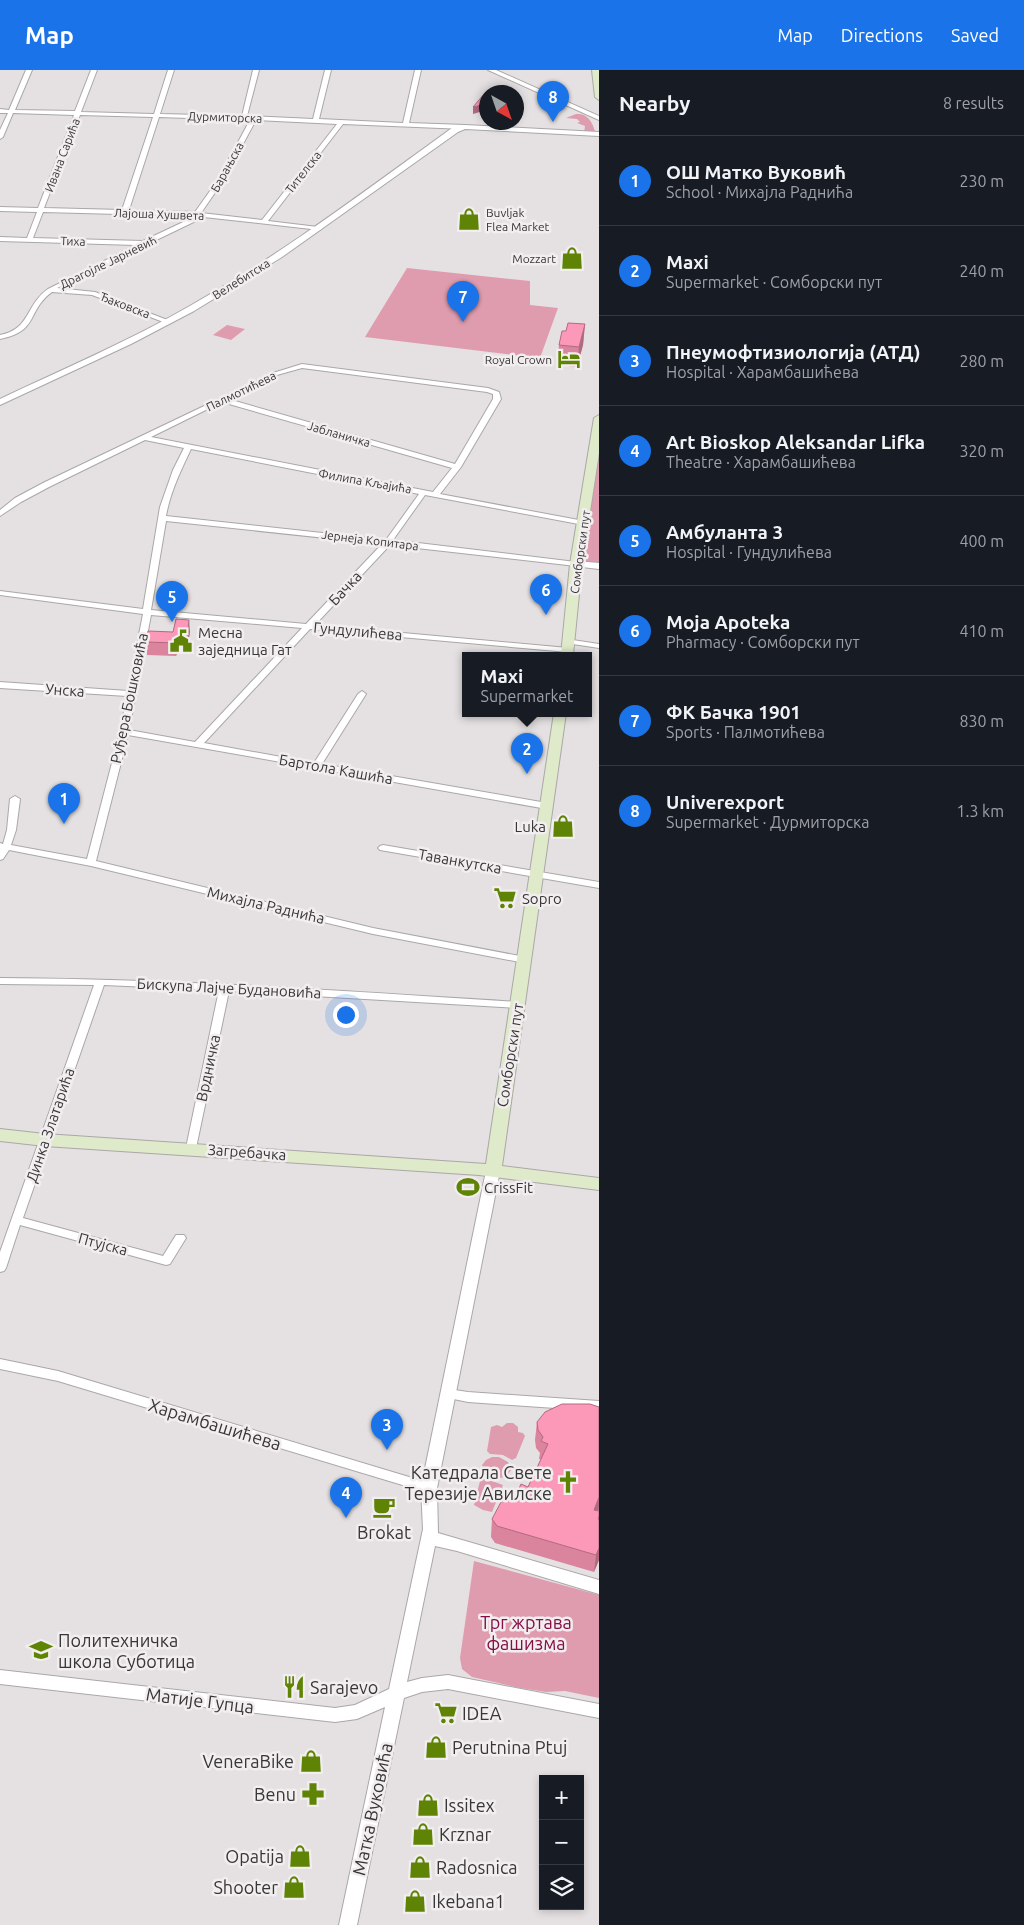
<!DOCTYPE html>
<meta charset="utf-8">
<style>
:root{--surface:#171b24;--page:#242831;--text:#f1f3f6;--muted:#9ea1a6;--line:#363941;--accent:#1a73e8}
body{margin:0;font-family:Ubuntu,sans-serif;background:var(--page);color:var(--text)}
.controls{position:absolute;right:15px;bottom:15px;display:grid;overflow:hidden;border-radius:0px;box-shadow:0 2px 8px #0003}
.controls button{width:45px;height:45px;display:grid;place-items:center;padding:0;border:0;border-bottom:1px solid var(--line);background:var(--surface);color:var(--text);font:25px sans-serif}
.compass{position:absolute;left:479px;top:15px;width:45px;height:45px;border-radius:50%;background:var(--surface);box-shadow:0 2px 8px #0003;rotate:140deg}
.you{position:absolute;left:345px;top:944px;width:18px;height:18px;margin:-12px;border:4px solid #fff;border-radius:50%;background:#1a73e8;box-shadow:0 0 0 8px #1a73e833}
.badge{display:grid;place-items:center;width:32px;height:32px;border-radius:50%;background:var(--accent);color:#fff;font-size:16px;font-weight:700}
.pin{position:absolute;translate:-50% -41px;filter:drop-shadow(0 1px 2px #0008)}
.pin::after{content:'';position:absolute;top:26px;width:18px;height:15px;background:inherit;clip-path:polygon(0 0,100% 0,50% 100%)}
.popup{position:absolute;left:462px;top:582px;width:130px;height:65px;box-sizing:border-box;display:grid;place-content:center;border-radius:0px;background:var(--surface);filter:drop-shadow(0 1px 4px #0005);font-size:16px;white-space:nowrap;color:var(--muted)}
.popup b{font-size:19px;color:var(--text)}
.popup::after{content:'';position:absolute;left:50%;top:100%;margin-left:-10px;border:10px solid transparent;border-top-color:var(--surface)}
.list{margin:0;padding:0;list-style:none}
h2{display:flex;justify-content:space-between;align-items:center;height:65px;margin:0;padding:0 20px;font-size:21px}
h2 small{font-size:16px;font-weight:400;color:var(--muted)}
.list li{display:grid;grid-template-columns:32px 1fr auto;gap:15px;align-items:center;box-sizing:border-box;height:90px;padding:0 20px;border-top:1px solid var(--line)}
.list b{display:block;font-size:19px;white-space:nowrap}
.list p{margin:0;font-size:16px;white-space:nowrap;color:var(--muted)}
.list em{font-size:16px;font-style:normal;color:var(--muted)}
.icon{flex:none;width:28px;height:28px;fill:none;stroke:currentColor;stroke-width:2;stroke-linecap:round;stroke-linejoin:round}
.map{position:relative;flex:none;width:599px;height:1855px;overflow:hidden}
header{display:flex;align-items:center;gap:30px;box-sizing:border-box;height:70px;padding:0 25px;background:var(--accent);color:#fff}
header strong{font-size:24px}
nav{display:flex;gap:28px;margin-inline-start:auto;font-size:18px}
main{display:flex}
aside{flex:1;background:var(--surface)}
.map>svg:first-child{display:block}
</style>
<header>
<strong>Map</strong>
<nav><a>Map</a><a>Directions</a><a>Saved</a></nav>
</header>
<main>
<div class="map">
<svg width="599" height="1855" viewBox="0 0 599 1855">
<rect width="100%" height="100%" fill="#e5e1e2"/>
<g fill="#df9caf">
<path d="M576,44C587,43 592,51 595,61L584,63L585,56L577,53L580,52L577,49L566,48Z"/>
<polygon points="407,198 530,211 530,235 558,238 540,288 365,267"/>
<polygon points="227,255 245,259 231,270 213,265"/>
<polygon points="599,382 599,495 583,493"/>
<polygon points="507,1353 513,1353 518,1357 518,1362 523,1363 525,1366 516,1388 512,1390 503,1385 490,1384 487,1381 491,1357 497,1355 502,1357"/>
<polygon points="492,1387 499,1387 508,1392 511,1400 506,1407 492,1409 484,1403 482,1395 486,1390"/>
<polygon points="481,1407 503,1415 492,1442 483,1440 474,1435"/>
<polygon points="474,1491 599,1525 599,1628 565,1621 546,1622 520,1618 472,1607 462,1599 460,1588"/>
</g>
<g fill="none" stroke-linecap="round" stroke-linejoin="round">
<defs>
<g id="minor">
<path d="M26,0H32L15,40L75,41L91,0H97L81,42L154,44L168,0H174L160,44L242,46L253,0H259L247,46L313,49L325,0H331L319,49L403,53L415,0H421L409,53L465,55L468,57L465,59L343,54L268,151L318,157L321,159L320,160L204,147L57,218L95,222L170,251V253H166L92,225L52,222C26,241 40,261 0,269V265C31,259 25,235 48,219L136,175L0,171V167L27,168L37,142L0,141V137L38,138L74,45L13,43L3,67L0,69V60L8,43H0V39L9,40ZM80,45L153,47L122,140L44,138ZM159,47L250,50L217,111L195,142L129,140ZM256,50L337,54L262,150L201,143L223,111ZM43,142L196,146L143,171L33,168Z"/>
<polygon points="488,0 496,0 599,46 599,50"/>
<path d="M302,294L488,318L499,322L501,329L461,397L440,424L584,451L588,453L584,455L425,425L393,470L576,492L580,494L576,496L390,475L315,555L568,578L572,580L568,582L310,559L204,673L314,693L358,624L362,621L366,624L322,694L547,733L552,736L547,739L128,665L96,791L373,858L525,887L528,888L530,890L528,892L525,893L373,864L91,796L9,780L3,789L0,790V773L3,774L7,760L10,729L15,726L20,729L16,760L11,775L87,789L120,662L127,626L0,618V612L128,621L143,544L0,525V521L143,539L160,437L173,400L184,378L145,370L49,417L21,432L0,446V440L15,428L43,413L273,303ZM302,298L487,322L493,324V329L455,394L228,329L277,305ZM222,332L452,398L433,422L151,367ZM191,379L419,424L386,470L166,446C170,423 181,400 191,379ZM166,451L382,474L306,554L151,540ZM151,545L302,558L195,672L129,660Z"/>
<polygon points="566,569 599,574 599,578 566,573"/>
<polygon points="383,775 599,812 599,818 380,780 378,778 380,776"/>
<path d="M0,908C173,909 345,921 518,932L523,935L518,938L229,921L196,1078L195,1081H187L186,1078L219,920L104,915L23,1148L163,1186L176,1165H184L186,1168L170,1194L166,1195L20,1155L6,1198L4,1201L0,1202V1182L94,915L0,914Z"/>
<polygon points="0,1289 58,1301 429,1413 433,1414 435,1418 433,1422 429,1423 58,1311 0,1299"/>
<polygon points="448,1319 468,1322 599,1331 599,1341 468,1332 444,1327 442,1324 444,1321"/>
</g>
<g id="tertiary">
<path d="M465,55L599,62V66L465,59L458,62L282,187L194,241L131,274L0,335V329C63,299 127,272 188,237C281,185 366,120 452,58Z"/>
<polygon points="576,491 599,493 599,499 573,496 573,492"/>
<polygon points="493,1096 498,1098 500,1101 437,1418 438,1463 599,1510 599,1524 457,1481 435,1476 407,1612 422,1608 448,1605 599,1634 599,1648 448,1619 422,1622 404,1628 357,1855 339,1855 385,1637 357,1649 335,1652 0,1614 0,1600 335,1638 355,1635 389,1619 423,1459 421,1418 486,1101 488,1098"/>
</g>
<g id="secondary">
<polygon points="592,0 599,0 599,30 595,27"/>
<polygon points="599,345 599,383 582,494 573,585 561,585 570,494 594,348"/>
<polygon points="554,643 566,643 502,1096 599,1108 599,1120 479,1105 45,1076 0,1071 0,1059 45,1064 486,1094"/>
</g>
</defs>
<use href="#minor" stroke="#aba7a8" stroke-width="2"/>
<use href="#tertiary" stroke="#aba7a8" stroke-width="2"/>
<use href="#secondary" stroke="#aba7a8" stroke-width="2"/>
<use href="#minor" fill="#fff" fill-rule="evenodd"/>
<use href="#tertiary" fill="#fff" fill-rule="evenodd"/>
<use href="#secondary" fill="#deeac9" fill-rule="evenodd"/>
</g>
<g fill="#da849e">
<polygon points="585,254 583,275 577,297 557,295 559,275 566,261"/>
<polygon points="190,562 187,579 178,579 176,586 147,585 146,572"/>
<polygon points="599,1337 599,1439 598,1441 599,1441 599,1490 594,1502 495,1473 491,1467 492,1449 528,1417 541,1389 539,1389 540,1383 536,1378 535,1370 537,1352"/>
</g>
<g fill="#b16b81">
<polygon points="486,34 486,40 473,44 473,37"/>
<polygon points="585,254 583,275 577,297 579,277"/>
<polygon points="189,550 190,562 187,579 187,567"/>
<polygon points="177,567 178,579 176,586 176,573"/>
<polygon points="599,1427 599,1439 591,1457 594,1440"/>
<polygon points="599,1478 599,1490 594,1502 596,1485"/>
</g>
<g fill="#fd99b8" stroke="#b16b81">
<polygon points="485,23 486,23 486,34 473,37"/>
<polygon points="568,253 585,254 579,277 559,275 562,261 566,261"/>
<polygon points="176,549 189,550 187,567 177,567 176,573 146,572 148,561 173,562"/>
<polygon points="562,1334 590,1334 599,1337 599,1427 594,1440 599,1441 599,1446 598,1449 599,1450 599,1478 596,1485 497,1456 492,1449 501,1432 514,1430 521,1414 528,1417 548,1374 541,1371 543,1367 538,1360 537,1352 545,1342"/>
</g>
<defs>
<symbol id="shop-bare" viewBox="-9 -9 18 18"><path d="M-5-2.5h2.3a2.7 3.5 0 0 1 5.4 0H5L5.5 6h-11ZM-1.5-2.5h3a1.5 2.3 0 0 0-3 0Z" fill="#5f8405" stroke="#f2eeef" stroke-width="2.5" paint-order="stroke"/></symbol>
<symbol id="hotel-bare" viewBox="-9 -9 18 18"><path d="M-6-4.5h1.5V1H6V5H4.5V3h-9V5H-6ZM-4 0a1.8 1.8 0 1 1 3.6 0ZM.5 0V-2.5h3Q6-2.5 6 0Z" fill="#5f8405" stroke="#f2eeef" stroke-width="2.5" paint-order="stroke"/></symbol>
<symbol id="civic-bare" viewBox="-9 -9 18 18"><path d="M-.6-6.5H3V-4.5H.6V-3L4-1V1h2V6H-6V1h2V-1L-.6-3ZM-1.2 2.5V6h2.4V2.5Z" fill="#5f8405" stroke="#f2eeef" stroke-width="2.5" paint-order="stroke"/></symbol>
<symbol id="supermarket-bare" viewBox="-9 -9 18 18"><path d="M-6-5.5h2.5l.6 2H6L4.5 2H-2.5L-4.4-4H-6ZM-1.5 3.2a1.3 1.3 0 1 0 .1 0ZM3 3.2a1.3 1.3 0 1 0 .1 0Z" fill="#5f8405" stroke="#f2eeef" stroke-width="2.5" paint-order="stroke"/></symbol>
<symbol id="stadium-bare" viewBox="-9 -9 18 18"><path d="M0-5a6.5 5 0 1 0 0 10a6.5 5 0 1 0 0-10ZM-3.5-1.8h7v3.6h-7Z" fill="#5f8405" stroke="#f2eeef" stroke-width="2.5" paint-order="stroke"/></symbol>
<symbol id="church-bare" viewBox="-9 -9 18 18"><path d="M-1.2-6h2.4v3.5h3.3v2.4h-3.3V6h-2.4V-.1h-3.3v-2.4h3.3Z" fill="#5f8405" stroke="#f2eeef" stroke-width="2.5" paint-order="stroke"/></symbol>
<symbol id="cafe-bare" viewBox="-9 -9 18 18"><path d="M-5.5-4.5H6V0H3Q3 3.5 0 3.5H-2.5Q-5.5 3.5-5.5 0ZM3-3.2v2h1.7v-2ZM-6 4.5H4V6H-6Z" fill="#5f8405" stroke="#f2eeef" stroke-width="2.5" paint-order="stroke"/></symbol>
<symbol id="school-bare" viewBox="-9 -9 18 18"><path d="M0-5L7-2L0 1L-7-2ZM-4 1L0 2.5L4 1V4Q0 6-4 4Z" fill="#5f8405" stroke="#f2eeef" stroke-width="2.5" paint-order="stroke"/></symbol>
<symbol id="restaurant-bare" viewBox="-9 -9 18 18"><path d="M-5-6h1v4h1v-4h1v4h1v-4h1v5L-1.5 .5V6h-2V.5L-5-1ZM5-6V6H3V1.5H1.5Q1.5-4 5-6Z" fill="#5f8405" stroke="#f2eeef" stroke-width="2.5" paint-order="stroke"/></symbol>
<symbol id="pharmacy-bare" viewBox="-9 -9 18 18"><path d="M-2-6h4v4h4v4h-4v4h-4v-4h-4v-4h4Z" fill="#5f8405" stroke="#f2eeef" stroke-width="2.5" paint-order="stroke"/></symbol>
</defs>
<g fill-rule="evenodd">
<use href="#shop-bare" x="453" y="133" width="32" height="32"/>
<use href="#shop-bare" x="556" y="172" width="32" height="32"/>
<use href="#hotel-bare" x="553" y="273" width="32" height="32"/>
<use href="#civic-bare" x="165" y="555" width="32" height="32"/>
<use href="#shop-bare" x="547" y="740" width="32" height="32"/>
<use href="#supermarket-bare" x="489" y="812" width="32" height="32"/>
<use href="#stadium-bare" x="452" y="1101" width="32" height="32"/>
<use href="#church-bare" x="552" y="1396" width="32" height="32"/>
<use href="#cafe-bare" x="368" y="1421" width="32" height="32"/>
<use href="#school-bare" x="25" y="1564" width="32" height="32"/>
<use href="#restaurant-bare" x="278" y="1601" width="32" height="32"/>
<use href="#supermarket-bare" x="430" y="1627" width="32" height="32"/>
<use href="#shop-bare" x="420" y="1661" width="32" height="32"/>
<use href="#shop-bare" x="295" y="1675" width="32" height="32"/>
<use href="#pharmacy-bare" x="297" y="1708" width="32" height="32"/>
<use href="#shop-bare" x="412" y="1719" width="32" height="32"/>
<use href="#shop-bare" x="407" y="1748" width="32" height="32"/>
<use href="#shop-bare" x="284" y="1770" width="32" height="32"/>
<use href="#shop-bare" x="404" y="1781" width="32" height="32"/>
<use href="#shop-bare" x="278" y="1801" width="32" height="32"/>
<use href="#shop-bare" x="399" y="1815" width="32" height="32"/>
</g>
<g text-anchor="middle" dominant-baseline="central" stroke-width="5" stroke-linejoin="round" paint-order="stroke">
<g font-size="12" fill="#383737" stroke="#f2eeef">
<text transform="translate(225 47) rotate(2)">Дурмиторска</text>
<text transform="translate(62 85) rotate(-69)">Ивана Сарића</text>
<text transform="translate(227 97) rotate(-61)">Барањска</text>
<text transform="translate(303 102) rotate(-52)">Тителска</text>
<text transform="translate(159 144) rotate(2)">Лајоша Хушвета</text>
<text transform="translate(73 171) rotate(2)">Тиха</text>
<text transform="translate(108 192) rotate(-26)">Драгојле Јарневић</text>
<text transform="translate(241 209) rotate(-32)">Велебитска</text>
<text transform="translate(125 235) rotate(21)">Ђаковска</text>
<text transform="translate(241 321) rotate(-26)">Палмотићева</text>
<text transform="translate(339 364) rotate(16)">Јабланичка</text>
<text transform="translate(365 411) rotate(10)">Филипа Кљајића</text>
<text transform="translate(370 470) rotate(7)">Јернеја Копитара</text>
<text transform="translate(580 482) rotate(-82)">Сомборски пут</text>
</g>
<g font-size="12" fill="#383737" stroke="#f2eeef" text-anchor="end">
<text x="486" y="142" text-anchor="start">Buvljak<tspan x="486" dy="14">Flea Market</tspan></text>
<text x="556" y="188">Mozzart</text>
<text x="552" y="289">Royal Crown</text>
</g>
<g font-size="15" fill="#383737" stroke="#f2eeef">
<text transform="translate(345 518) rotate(-47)">Бачка</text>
<text transform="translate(358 561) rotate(5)">Гундулићева</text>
<text transform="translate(65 620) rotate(4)">Унска</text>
<text transform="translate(129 628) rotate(-78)">Руђера Бошковића</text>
<text transform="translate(336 699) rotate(10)">Бартола Кашића</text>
<text transform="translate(460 791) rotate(10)">Таванкутска</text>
<text transform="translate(266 835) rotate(13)">Михајла Раднића</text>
<text transform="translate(229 918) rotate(3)">Бискупа Лајче Будановића</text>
<text transform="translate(510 985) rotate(-81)">Сомборски пут</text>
<text transform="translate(208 998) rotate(-78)">Врдничка</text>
<text transform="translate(50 1055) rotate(-71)">Динка Златарића</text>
<text transform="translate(247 1082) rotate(4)">Загребачка</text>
<text transform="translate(103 1174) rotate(15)">Птујска</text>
</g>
<g font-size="15" fill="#383737" stroke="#f2eeef" text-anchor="start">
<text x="198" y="562">Месна<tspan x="198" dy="17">заједница Гат</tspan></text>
<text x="546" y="756" text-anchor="end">Luka</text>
<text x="522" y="828">Sopro</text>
<text x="484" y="1117">CrissFit</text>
</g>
<g font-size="18" fill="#383737" stroke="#f2eeef">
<text transform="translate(215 1354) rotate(17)">Харамбашићева</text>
<text transform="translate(200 1630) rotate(7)">Матије Гупца</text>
<text transform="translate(372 1739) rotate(-78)">Матка Вуковића</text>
</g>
<g font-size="18" fill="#383737" stroke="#f2eeef" text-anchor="start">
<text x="552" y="1402" text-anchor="end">Катедрала Свете<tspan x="552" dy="21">Терезије Авилске</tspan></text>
<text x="384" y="1462" text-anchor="middle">Brokat</text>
<text x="58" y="1570">Политехничка<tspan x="58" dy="21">школа Суботица</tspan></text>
<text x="310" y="1617">Sarajevo</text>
<text x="462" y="1643">IDEA</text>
<text x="452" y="1677">Perutnina Ptuj</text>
<text x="294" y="1691" text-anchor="end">VeneraBike</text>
<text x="296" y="1724" text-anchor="end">Benu</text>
<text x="444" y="1735">Issitex</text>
<text x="439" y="1764">Krznar</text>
<text x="284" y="1786" text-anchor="end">Opatija</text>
<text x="436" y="1797">Radosnica</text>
<text x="278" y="1817" text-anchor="end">Shooter</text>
<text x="432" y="1831">Ikebana1</text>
</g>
<g font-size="18" fill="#850e45" stroke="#f2eeef">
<text x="526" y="1552">Трг жртава<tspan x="526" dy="21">фашизма</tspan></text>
</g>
</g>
</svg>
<div class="controls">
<button>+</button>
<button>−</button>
<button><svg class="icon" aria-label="layers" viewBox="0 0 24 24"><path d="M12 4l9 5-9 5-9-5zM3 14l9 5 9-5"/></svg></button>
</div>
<svg class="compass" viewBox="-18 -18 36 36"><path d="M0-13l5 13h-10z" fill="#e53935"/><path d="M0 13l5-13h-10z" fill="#9ea1a6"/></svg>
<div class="you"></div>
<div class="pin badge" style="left:64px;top:754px">1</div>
<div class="pin badge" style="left:527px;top:704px">2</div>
<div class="popup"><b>Maxi</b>Supermarket</div>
<div class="pin badge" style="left:387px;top:1380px">3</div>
<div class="pin badge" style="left:346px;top:1448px">4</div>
<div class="pin badge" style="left:172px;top:552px">5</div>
<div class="pin badge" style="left:546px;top:545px">6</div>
<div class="pin badge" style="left:463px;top:252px">7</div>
<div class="pin badge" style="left:553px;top:52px">8</div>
</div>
<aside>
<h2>Nearby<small>8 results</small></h2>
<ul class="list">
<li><span class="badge">1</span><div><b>ОШ Матко Вуковић</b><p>School · Михајла Раднића</p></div><em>230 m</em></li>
<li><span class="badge">2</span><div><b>Maxi</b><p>Supermarket · Сомборски пут</p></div><em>240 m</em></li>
<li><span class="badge">3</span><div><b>Пнеумофтизиологија (АТД)</b><p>Hospital · Харамбашићева</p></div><em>280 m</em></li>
<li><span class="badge">4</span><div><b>Art Bioskop Aleksandar Lifka</b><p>Theatre · Харамбашићева</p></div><em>320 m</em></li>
<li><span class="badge">5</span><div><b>Амбуланта 3</b><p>Hospital · Гундулићева</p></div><em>400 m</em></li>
<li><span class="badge">6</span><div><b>Moja Apoteka</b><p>Pharmacy · Сомборски пут</p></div><em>410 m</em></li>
<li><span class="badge">7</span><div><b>ФК Бачка 1901</b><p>Sports · Палмотићева</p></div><em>830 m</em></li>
<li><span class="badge">8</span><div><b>Univerexport</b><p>Supermarket · Дурмиторска</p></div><em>1.3 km</em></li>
</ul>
</aside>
</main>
